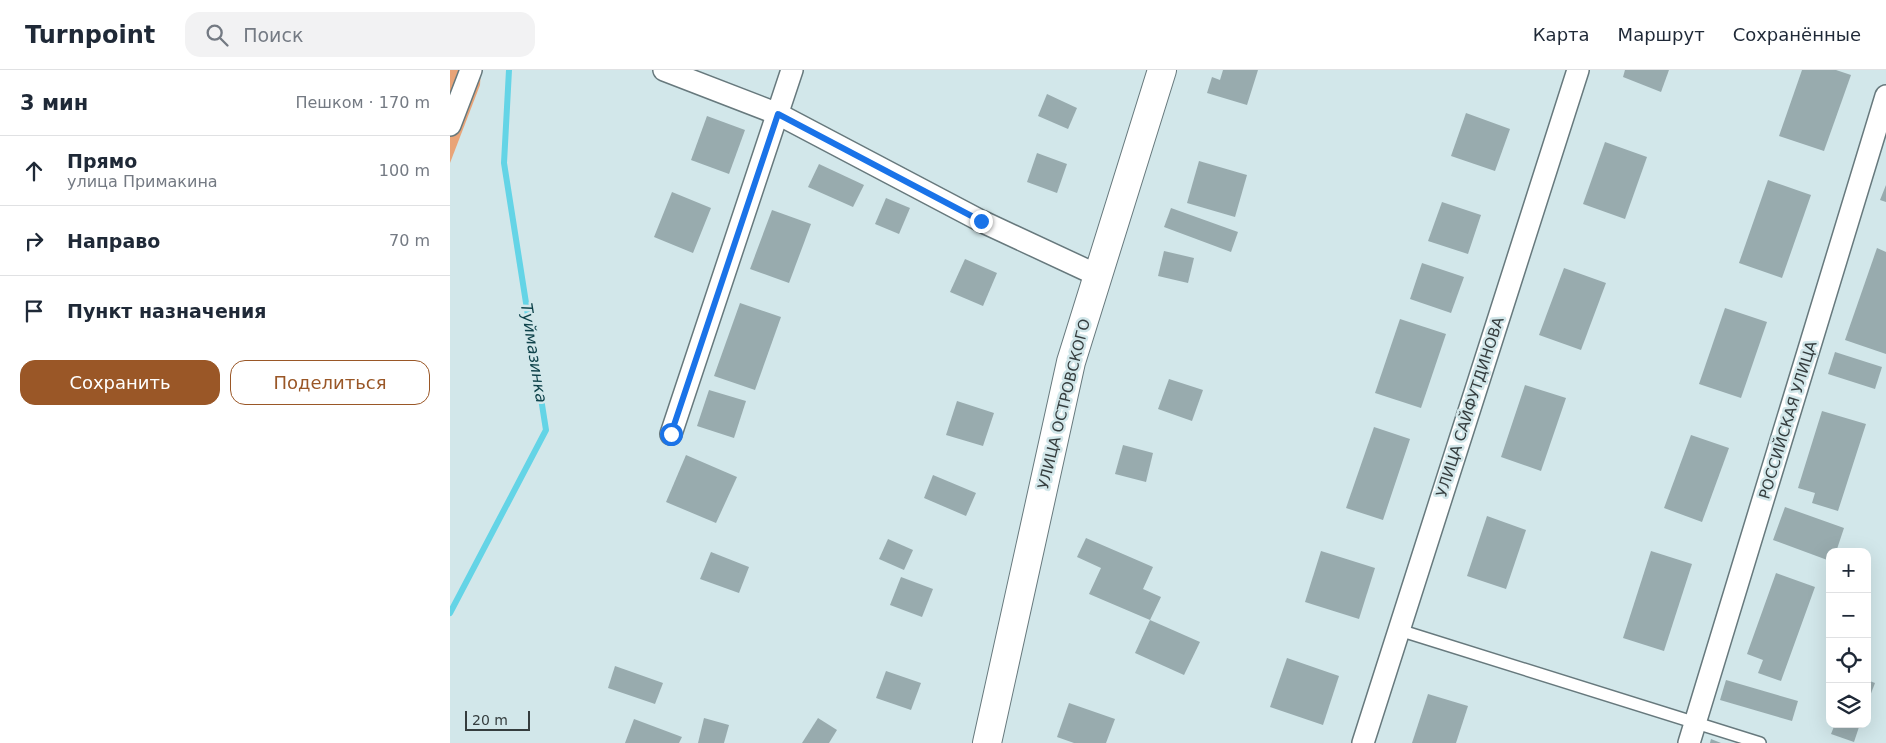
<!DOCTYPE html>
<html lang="ru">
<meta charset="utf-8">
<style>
:root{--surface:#fff;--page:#f2f2f3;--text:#1f2937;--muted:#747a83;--line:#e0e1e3;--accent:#9a5727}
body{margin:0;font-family:"DejaVu Sans",sans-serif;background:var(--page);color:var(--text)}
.controls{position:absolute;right:15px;bottom:15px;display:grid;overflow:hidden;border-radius:10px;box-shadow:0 5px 20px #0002}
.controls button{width:45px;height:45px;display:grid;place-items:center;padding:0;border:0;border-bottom:1px solid var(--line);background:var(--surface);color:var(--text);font:25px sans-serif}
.scale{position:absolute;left:15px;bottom:12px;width:65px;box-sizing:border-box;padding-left:5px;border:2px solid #353d3e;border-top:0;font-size:14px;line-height:18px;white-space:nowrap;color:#353d3e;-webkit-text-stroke:4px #d2e7ea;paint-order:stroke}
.stop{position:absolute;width:15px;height:15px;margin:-11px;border:4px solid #1a73e8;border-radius:50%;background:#fff}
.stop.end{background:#1a73e8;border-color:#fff;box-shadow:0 1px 5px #0008}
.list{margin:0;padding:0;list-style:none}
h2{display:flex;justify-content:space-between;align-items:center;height:65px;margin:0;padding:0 20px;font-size:21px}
h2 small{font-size:16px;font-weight:400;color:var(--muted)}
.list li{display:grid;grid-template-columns:32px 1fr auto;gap:15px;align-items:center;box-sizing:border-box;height:70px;padding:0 20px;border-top:1px solid var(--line)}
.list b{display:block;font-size:19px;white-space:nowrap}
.list p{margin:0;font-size:16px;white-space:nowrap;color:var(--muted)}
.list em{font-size:16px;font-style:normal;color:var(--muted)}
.actions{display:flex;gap:10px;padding:15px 20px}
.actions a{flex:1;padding:11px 0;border:1px solid var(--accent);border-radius:15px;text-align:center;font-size:18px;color:var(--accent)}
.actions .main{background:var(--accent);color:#fff}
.icon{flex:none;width:28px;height:28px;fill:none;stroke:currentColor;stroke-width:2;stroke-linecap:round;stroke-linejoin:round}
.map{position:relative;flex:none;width:1436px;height:673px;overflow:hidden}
header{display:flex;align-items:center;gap:30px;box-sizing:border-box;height:70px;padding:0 25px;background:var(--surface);border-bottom:1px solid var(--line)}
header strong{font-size:24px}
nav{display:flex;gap:28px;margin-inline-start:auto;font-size:18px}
.search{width:350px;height:45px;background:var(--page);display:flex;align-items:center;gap:12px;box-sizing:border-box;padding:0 18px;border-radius:15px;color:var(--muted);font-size:19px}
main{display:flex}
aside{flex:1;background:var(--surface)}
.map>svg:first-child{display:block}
</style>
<header>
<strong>Turnpoint</strong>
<div class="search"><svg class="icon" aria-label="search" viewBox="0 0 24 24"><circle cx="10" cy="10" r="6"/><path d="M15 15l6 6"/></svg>Поиск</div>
<nav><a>Карта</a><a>Маршрут</a><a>Сохранённые</a></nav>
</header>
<main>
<aside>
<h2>3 мин<small>Пешком · 170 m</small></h2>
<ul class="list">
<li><svg class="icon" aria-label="ahead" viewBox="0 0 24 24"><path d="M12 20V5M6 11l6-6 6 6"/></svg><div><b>Прямо</b><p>улица Примакина</p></div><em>100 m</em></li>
<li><svg class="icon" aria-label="right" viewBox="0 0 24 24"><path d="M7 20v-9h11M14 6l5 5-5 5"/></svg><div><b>Направо</b></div><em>70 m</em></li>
<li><svg class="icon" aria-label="arrive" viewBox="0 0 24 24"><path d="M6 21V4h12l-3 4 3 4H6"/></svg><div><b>Пункт назначения</b></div></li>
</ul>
<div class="actions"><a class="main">Сохранить</a><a>Поделиться</a></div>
</aside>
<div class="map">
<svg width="1436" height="673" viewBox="0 0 1436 673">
<rect width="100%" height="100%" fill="#d2e7ea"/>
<polygon fill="#e9a478" points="0,0 31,0 30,15 0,93"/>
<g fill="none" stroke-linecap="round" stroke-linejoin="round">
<polyline stroke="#64d4e6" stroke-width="6" points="0,543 96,360 54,93 59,0"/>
</g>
<g fill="#98abae">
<polygon points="773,0 808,0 797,35 757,23 762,7 770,10"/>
<polygon points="1175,0 1219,0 1211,22 1173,7"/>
<polygon points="1352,0 1386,0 1401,5 1374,81 1329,66"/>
<polygon points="597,24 627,38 618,59 588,46"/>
<polygon points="1016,43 1060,59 1045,101 1001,86"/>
<polygon points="257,46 295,60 279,104 241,90"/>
<polygon points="1155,72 1197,87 1175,149 1133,134"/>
<polygon points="587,83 617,94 607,123 577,112"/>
<polygon points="749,91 797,105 785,147 737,133"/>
<polygon points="369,94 414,115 403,137 358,117"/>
<polygon points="1318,110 1361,125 1332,208 1289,193"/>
<polygon points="1436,115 1436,132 1430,130"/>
<polygon points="222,122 261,138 243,183 204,167"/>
<polygon points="436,128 460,138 449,164 425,154"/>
<polygon points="992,132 1031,145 1018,184 978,171"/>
<polygon points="721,138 788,162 781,182 714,157"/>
<polygon points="322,140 361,154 339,213 300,199"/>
<polygon points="1427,178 1436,182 1436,284 1395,270"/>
<polygon points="714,181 744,188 738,213 708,206"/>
<polygon points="515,189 547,203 533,236 500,222"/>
<polygon points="972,193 1014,207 1001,243 960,229"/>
<polygon points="1114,198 1156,213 1131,280 1089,265"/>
<polygon points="290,233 331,247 305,320 264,306"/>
<polygon points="1275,238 1317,252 1291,328 1249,314"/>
<polygon points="950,249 996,264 971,338 925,323"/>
<polygon points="1385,282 1432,297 1425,319 1378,304"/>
<polygon points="719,309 753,320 742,351 708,339"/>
<polygon points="1075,315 1116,328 1091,401 1051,387"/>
<polygon points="259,320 296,331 284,368 247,356"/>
<polygon points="507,331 544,343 533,376 496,365"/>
<polygon points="1372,341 1416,354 1388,441 1362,433 1365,423 1348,418"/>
<polygon points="924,357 960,369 933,450 896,438"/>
<polygon points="1241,365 1279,378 1252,452 1214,438"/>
<polygon points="673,375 703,383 696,412 665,404"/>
<polygon points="236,385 287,407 266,453 216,432"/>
<polygon points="483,405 526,423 516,446 474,428"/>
<polygon points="1335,437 1394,458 1386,482 1380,482 1380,491 1323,470"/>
<polygon points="1037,446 1076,460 1056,519 1017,506"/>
<polygon points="636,468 703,497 693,519 711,527 700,550 639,524 651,498 627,487"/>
<polygon points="438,469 463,480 454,500 429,489"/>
<polygon points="871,481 925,498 909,549 855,532"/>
<polygon points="1201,481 1242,494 1214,581 1173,568"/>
<polygon points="261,482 299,497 289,523 250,509"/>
<polygon points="1326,503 1365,517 1331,611 1308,603 1313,590 1297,584"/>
<polygon points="451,507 483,519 472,547 440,535"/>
<polygon points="700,550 750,572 734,605 685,583"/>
<polygon points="837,588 889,606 873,655 820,637"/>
<polygon points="165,596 213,613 205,634 158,618"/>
<polygon points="436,601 471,613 461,640 426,628"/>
<polygon points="1276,610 1348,631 1342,651 1270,630"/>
<polygon points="1417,610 1425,613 1417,634"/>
<polygon points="978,624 1018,636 1006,673 962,673"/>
<polygon points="619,633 665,649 656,673 624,673 607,667"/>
<polygon points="254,648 279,655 274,673 248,673"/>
<polygon points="368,648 387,660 379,673 352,673"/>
<polygon points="184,649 232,667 229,673 175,673"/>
<polygon points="1385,654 1410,654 1404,672 1381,664"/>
<polygon points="1261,669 1271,673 1260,673"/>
</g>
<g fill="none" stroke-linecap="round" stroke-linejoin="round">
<defs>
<polyline id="lane" points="949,560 1310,673"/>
<g id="street">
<polyline points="214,0 328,44 531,151 647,205"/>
<polyline points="0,55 21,0"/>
<polyline points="221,364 342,0"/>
<polyline points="913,673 1128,0"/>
<polyline points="1239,673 1436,26"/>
</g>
<polyline id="secondary" points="537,673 621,292 712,0"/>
</defs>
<use href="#lane" stroke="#67797d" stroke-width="14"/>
<use href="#street" stroke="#67797d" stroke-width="24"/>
<use href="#secondary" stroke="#67797d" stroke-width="30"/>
<use href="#lane" stroke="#fff" stroke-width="11"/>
<use href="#street" stroke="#fff" stroke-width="21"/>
<use href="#secondary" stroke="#fff" stroke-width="28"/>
</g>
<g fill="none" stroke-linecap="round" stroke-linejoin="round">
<polyline stroke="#1a73e8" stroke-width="6" points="221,364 328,44 531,151"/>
</g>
<g text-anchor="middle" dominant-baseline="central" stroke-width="5" stroke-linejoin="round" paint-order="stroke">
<g font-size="15" fill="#353d3e" stroke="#d2e7ea">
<text transform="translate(614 334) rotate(-76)">УЛИЦА ОСТРОВСКОГО</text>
<text transform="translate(1020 337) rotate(-72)">УЛИЦА САЙФУТДИНОВА</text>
<text transform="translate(1338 350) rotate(-73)">РОССИЙСКАЯ УЛИЦА</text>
</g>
<g font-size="16" font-style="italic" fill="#0e424a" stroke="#d2e7ea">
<text transform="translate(84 283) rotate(81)">Туймазинка</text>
</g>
</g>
</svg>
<div class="controls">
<button>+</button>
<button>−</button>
<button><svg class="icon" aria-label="locate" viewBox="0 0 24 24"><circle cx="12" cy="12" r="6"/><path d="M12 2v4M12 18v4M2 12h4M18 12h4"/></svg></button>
<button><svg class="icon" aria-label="layers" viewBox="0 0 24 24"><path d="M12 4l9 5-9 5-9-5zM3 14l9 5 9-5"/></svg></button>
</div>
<div class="scale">20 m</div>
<div class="stop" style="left:221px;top:364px"></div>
<div class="stop end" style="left:531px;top:151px"></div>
</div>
</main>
